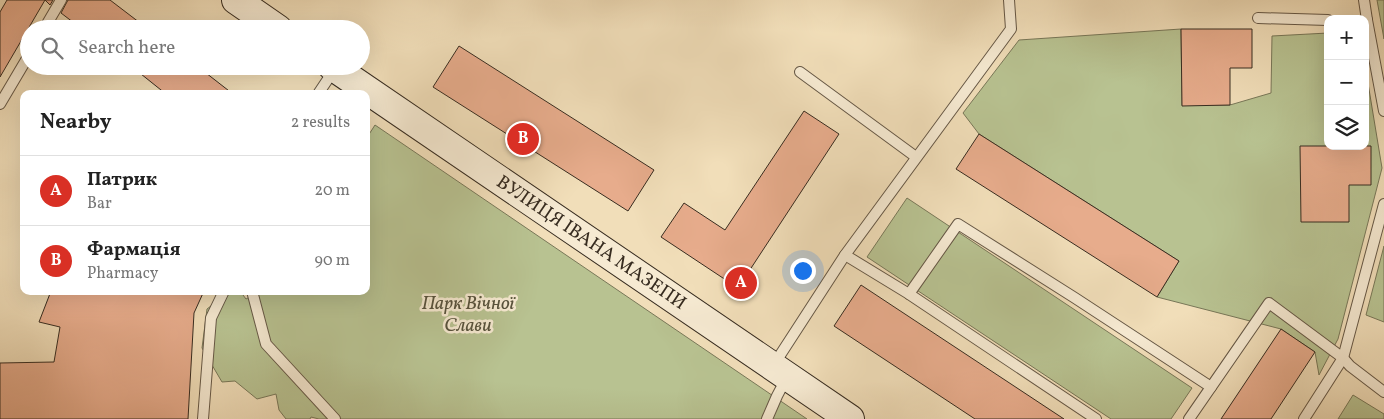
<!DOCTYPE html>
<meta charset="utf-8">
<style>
:root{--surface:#fff;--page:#f6f6f6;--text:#222;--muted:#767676;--line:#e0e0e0;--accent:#d93025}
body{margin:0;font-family:Vollkorn,serif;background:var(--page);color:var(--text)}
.controls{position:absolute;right:15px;top:15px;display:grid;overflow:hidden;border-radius:10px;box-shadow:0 5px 20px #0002}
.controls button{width:45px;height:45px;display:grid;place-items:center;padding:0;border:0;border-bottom:1px solid var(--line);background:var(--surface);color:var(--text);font:25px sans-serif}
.you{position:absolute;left:802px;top:270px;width:18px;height:18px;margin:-12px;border:4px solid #fff;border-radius:50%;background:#1a73e8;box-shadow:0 0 0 8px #1a73e833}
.badge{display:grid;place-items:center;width:32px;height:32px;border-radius:50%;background:var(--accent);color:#fff;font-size:16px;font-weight:700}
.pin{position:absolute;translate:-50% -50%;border:2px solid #fff;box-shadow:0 1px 5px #0006}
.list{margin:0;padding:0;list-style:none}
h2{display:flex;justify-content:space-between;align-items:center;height:65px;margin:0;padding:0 20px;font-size:21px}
h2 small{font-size:16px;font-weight:400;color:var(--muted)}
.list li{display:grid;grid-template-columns:32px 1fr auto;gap:15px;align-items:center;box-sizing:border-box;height:70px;padding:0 20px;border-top:1px solid var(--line)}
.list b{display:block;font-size:19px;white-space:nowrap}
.list p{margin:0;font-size:16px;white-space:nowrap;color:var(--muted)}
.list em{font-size:16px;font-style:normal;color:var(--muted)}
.icon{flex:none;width:28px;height:28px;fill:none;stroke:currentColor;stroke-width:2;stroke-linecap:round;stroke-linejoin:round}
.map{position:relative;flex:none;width:1384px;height:419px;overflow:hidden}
.search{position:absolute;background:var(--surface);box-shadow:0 5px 20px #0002;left:20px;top:20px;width:350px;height:55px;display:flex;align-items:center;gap:12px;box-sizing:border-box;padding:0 18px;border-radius:28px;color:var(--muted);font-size:19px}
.panel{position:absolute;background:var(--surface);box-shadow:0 5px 20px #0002;left:20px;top:90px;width:350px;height:205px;border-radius:10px}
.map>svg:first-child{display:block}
</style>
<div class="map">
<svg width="1384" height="419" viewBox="0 0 1384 419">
<rect width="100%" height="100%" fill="#f1deb9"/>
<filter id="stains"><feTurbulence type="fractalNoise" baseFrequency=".004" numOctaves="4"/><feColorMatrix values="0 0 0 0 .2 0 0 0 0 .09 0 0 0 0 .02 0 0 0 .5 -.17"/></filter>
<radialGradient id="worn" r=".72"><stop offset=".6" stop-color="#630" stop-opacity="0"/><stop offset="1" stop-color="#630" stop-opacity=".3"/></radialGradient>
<g fill="#b8c291" stroke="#787758">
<polygon points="1377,0 1384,0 1384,39"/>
<polygon points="1181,29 1182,105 1230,105 1271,93 1272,36 1328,33 1328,146 1365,146 1365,65 1382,168 1338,339 1319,375 1315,352 1281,329 1157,297 1179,261 979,134 963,113 1019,40"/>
<polygon points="375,125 807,419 319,419 311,417 310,419 286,419 279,410 276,394 257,399 235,381 222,382 202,348 207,309 230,291 240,291 246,299 261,291 366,291 366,139"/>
<polygon points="907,198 1192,388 1171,419 1111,419 867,257"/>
<polygon points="1384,246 1384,322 1366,315"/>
<polygon points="1353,395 1384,414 1384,419 1338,419"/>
</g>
<g fill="#e7ac8c" stroke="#372c20">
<polygon points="7,0 53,0 50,5 45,0 0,77 0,12"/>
<polygon points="68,0 110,0 148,29 82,29 61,13"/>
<polygon points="1181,29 1252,29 1252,68 1230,68 1230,105 1182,106"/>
<polygon points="459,46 654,170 628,211 433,87"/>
<polygon points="131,66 197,66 233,94 166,94"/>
<polygon points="804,111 839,134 738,288 661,237 684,203 725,230"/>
<polygon points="979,134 1179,261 1157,297 956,169"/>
<polygon points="1300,146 1371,146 1371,185 1349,185 1349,222 1301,222"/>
<polygon points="861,285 1064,419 975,419 834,326"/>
<polygon points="51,291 204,291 194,313 188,419 0,419 0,363 54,362 60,327 39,322"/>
<polygon points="1281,329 1315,352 1271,419 1221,419"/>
</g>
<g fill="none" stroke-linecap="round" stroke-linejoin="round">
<defs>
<g id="lane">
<polyline points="1364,0 1367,20"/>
<polyline points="1258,18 1328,20"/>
<polyline points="1365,20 1367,20 1384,111"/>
<polyline points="44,29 61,0"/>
<polyline points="800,72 916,157"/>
<polyline points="318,94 334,70"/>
<polyline points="0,104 29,55"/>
<polyline points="845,255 909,294 1096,419"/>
<polyline points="252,291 266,344 335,419"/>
<polyline points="909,294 958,224 1075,298 1211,387"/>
<polyline points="773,366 845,255 1011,29 1009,0"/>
<polyline points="203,419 211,318 224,291"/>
<polyline points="767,419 777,396 787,377"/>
<polyline points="1189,419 1269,303 1343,358 1350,366 1384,392"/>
<polyline points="1304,419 1343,358 1384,204"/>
</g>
<g id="secondary">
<polyline points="236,0 278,29"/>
<polyline points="332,66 850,419"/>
</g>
</defs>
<use href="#lane" stroke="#665846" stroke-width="12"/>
<use href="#secondary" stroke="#372c20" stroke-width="30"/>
<use href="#lane" stroke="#f6ead2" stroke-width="10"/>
<use href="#secondary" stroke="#f6ead2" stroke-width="28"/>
</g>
<g text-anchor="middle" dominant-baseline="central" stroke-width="5" stroke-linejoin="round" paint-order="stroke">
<g font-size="19" fill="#372c20" stroke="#f6ead2">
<text transform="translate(591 243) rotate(34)">ВУЛИЦЯ ІВАНА МАЗЕПИ</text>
</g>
<g font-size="19" font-style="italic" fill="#57523c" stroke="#f6ead2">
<text x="468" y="304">Парк Вічної<tspan x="468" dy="22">Слави</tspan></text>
</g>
</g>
<rect width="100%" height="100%" filter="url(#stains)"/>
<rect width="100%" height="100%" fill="url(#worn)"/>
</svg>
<div class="controls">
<button>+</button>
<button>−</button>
<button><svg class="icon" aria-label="layers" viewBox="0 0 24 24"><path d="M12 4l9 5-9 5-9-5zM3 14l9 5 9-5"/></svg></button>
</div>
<div class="you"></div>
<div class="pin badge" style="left:741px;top:283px">A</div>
<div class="pin badge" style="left:523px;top:139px">B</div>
<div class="search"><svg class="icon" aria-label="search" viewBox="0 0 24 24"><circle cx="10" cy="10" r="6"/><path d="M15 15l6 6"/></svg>Search here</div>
<section class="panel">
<h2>Nearby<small>2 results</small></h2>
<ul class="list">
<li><span class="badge">A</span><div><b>Патрик</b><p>Bar</p></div><em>20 m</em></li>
<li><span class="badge">B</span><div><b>Фармація</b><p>Pharmacy</p></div><em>90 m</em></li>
</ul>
</section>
</div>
